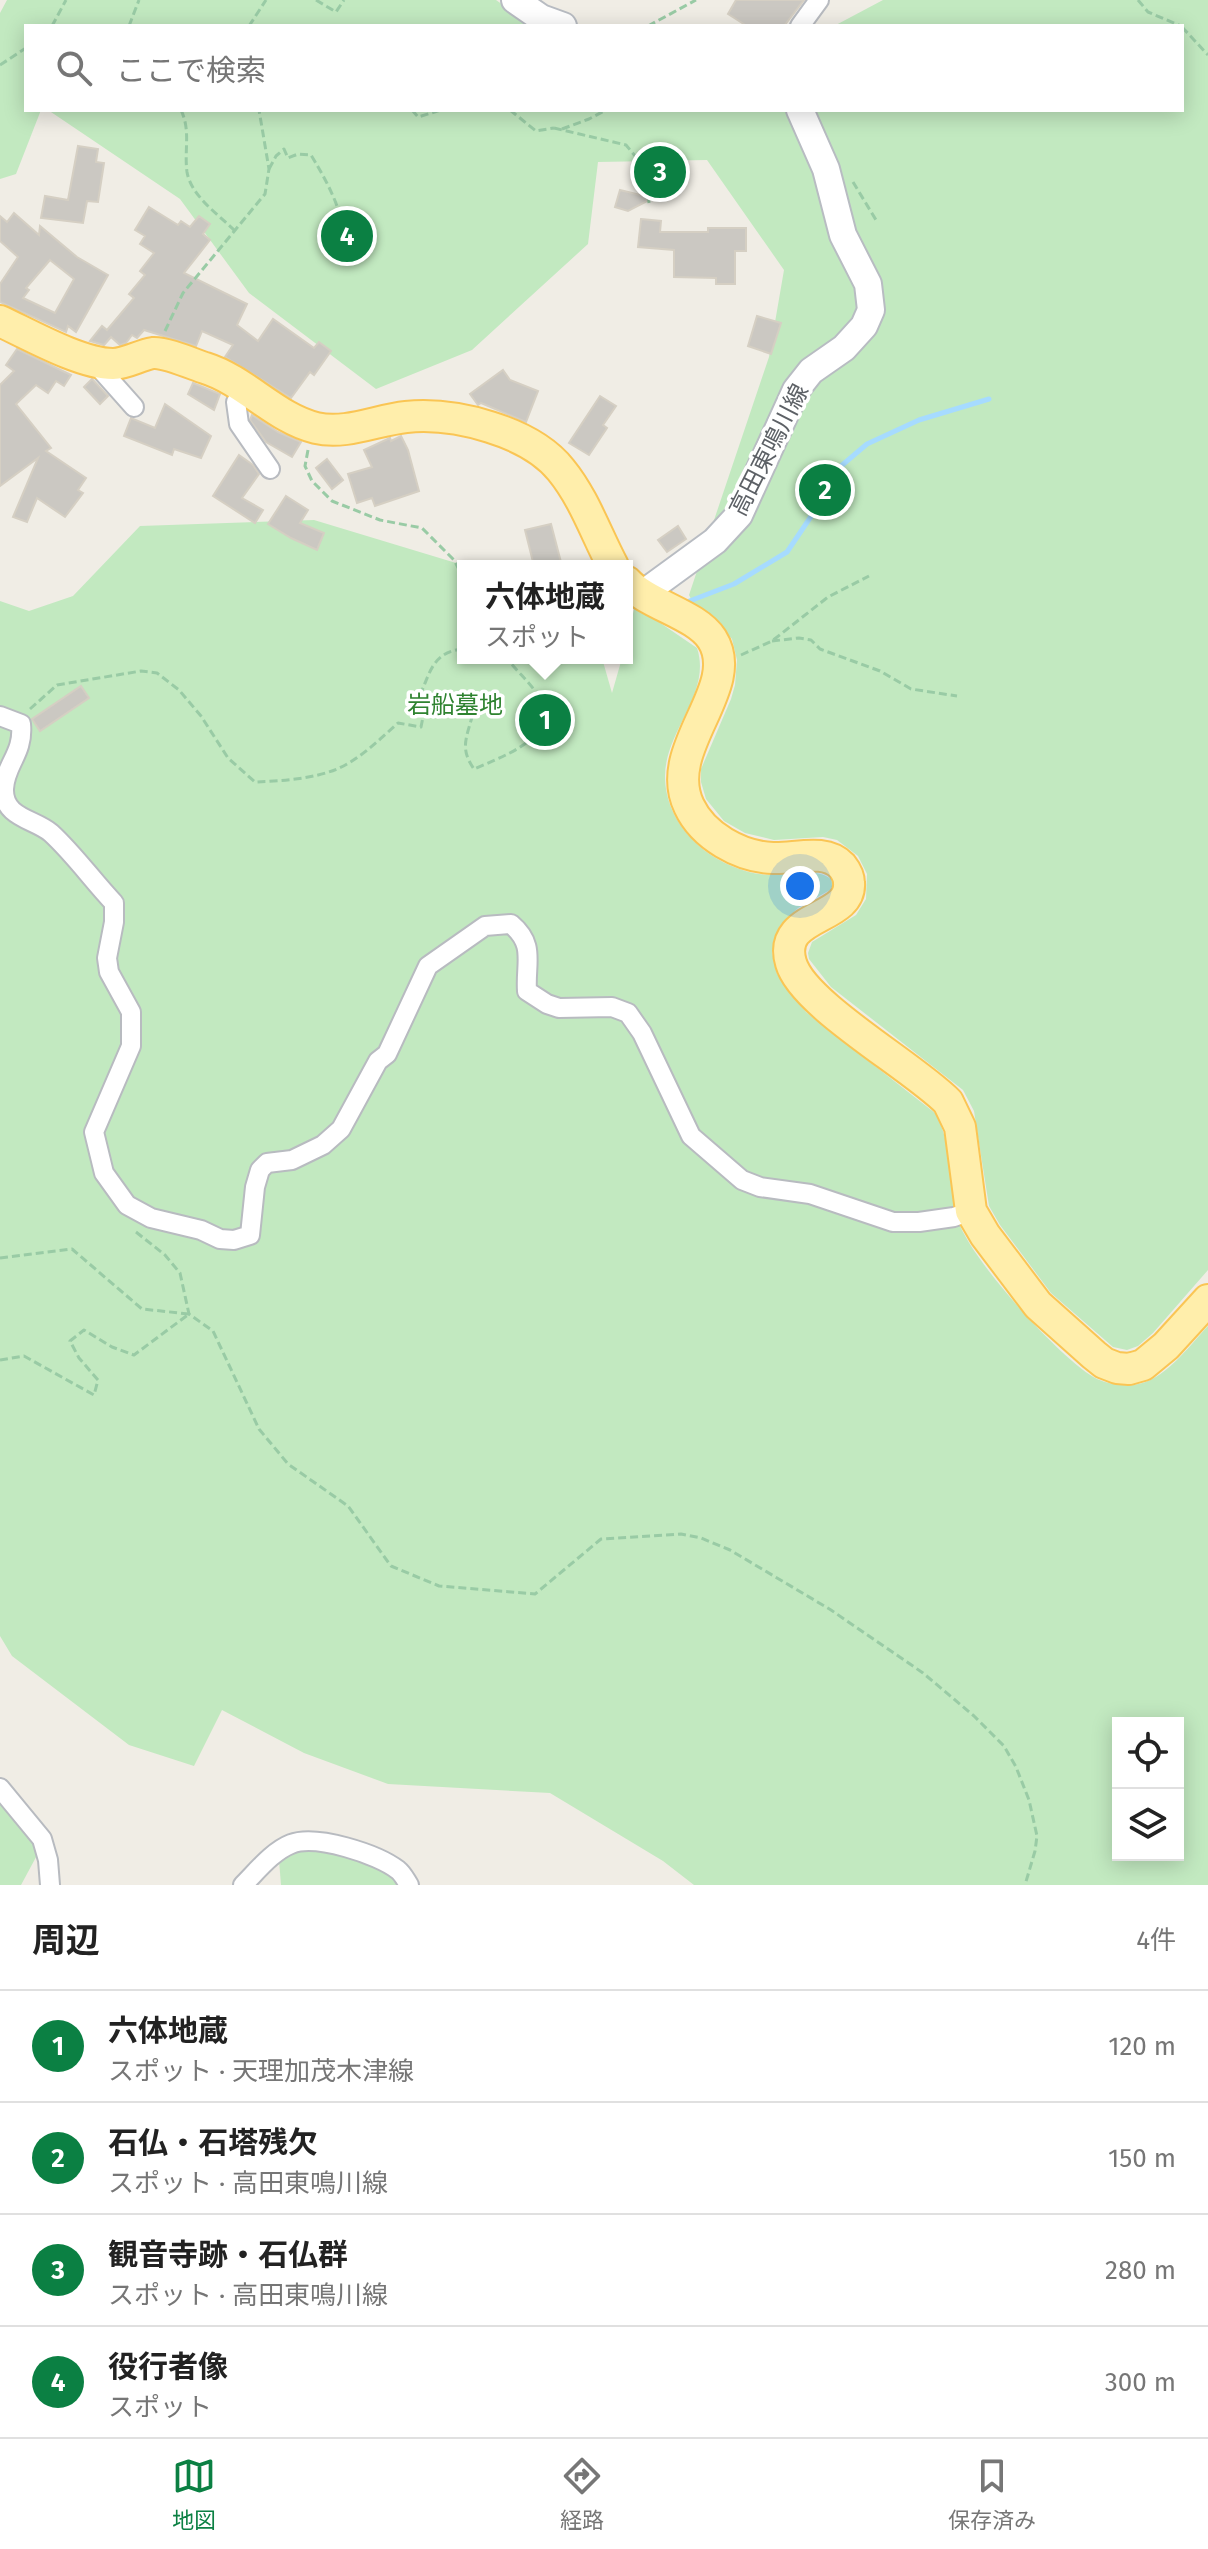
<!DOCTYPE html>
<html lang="ja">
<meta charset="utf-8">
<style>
:root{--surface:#fff;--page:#f6f6f6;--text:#222;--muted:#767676;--line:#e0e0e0;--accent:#0b8043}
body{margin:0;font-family:"Fira Sans","Noto Sans JP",sans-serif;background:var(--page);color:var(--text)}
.controls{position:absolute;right:24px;bottom:24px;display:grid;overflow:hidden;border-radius:0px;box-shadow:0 4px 20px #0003}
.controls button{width:72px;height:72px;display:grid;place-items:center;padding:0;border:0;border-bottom:2px solid var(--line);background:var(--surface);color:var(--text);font:40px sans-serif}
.you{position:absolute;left:800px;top:886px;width:28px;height:28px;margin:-20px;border:6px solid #fff;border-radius:50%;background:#1a73e8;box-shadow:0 0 0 12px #1a73e833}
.badge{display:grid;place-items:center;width:52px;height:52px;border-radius:50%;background:var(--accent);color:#fff;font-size:26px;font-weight:700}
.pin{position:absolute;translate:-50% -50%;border:4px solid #fff;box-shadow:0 2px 8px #0006}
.popup{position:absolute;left:457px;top:560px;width:176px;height:104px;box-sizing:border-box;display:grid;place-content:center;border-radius:0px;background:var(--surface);filter:drop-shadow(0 2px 6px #0005);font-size:26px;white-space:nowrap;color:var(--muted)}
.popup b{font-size:30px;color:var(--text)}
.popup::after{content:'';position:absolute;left:50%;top:100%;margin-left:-16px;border:16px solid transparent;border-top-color:var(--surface)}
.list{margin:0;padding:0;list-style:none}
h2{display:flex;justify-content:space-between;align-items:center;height:104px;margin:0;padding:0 32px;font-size:34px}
h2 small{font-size:26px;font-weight:400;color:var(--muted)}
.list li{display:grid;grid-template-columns:52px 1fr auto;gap:24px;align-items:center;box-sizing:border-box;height:112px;padding:0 32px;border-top:2px solid var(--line)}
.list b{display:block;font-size:30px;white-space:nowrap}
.list p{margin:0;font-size:26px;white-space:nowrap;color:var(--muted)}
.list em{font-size:26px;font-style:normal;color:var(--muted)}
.icon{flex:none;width:44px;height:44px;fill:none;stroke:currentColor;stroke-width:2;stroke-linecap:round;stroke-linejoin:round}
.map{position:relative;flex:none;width:1208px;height:1885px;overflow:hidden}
.search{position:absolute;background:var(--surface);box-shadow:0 4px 20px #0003;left:24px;right:24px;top:24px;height:88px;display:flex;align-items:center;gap:20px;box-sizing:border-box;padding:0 28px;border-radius:0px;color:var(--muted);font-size:30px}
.sheet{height:552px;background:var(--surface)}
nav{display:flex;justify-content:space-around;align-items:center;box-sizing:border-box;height:112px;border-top:2px solid var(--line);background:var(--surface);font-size:22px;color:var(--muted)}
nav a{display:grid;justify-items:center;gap:4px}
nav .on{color:var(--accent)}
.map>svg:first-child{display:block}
</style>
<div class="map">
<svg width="1208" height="1885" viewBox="0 0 1208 1885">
<rect width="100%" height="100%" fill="#f0ede5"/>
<g fill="#c2e9c0" fill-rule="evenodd">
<polygon points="7,0 496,0 532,26 26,26 26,110 41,110 16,174 0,179 0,13"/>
<polygon points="883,0 1208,0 1208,1270 1153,1333 1138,1346 1127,1350 1113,1347 1051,1293 1000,1225 989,1206 974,1111 963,1090 831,987 809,959 808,953 812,942 856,915 866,899 867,874 858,856 837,840 823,837 774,840 745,833 724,821 706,799 701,782 701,769 731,699 735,685 737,660 732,639 719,625 698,613 689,595 699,565 805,396 819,378 872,332 852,231 811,110 1182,110 1182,26 834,26"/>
<polygon points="48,110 787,110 815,173 857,288 859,307 854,319 836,339 786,384 729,508 711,529 769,357 784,270 707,160 598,162 588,244 472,350 376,389 249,293 180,199"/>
<path d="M314,520L466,566H463V658H602L612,693L622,658H627V637L636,602L653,618L697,648C712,693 665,731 665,776C665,827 711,866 759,874C781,878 812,865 831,879L833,885L830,890L798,908L779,927L772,952L777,974L806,1012L935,1113C954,1145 947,1186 958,1220C969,1258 1062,1361 1097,1379C1108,1384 1121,1386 1133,1385C1164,1382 1188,1347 1208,1326V1885H694L663,1861L550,1793L388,1784L304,1753L222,1710L194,1766L129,1745L12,1656L0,1636V601L29,611L73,596L140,526ZM1118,1723H1178V1855H1118Z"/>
<polygon points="0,1800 42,1846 21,1885 0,1885"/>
<polygon points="320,1848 381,1865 403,1885 281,1885 279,1860 286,1852"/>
</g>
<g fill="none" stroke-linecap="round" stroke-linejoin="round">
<polyline stroke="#a6dbff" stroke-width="5" points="687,602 734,584 787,552 812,515 821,483 867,444 919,420 989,399"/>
</g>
<g fill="#cbc8c2" stroke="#d5cfc3" stroke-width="2" fill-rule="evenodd">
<polygon points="736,0 804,0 784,26 747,26 728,14"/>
<polygon points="78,146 98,149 96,162 104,163 98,202 87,201 83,223 41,218 45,196 68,200"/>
<polygon points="672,163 682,184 665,192 655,171"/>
<polygon points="620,190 653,198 628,211 615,207"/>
<polygon points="149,207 178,225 181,221 190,227 199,216 210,224 203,234 210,240 184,273 247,304 237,325 258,341 273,319 314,348 319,342 331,351 314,375 310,372 291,398 225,357 233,345 202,331 196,346 144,330 137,338 132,335 126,343 120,345 111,337 104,345 90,341 102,326 107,330 134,298 129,294 145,275 140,271 154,253 140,244 145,236 135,230"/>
<path d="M14,213L39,235L40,226L77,257L108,275L76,332L68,326L66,332L0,302V284L18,257L0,241V216L7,222ZM50,260L74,279L55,313L23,298L29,290L26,288Z"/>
<polygon points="641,219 661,221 660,232 708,232 708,228 746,228 746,251 735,251 735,284 716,284 716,278 674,277 674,250 638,247"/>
<polygon points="757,316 781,323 771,354 748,346"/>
<polygon points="17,349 71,375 64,386 56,381 48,393 36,385 16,404 51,448 46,451 86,478 78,490 83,493 65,517 37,498 27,522 13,517 38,458 0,486 0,385 14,371 6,365"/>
<polygon points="503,370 510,380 538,391 526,422 481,403 478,405 470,394"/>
<polygon points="92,379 108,396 100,404 84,387"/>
<polygon points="193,383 220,394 214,410 188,394"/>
<polygon points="600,396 616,406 603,425 607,428 589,455 569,443"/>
<polygon points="165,404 211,436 201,458 174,449 172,455 124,436 131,418 155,428"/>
<polygon points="252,415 278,432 301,442 292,457 266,442 250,420"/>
<polygon points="401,436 408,450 419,491 375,506 372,498 357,503 348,474 372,467 364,450 390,438 391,441"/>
<polygon points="239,455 253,465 259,474 242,498 263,510 255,523 213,496"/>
<polygon points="327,459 343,480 332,489 316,468"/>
<polygon points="286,496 308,510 300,523 324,533 317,550 291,538 268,524"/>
<polygon points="551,524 562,566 534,566 525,530"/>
<polygon points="678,526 686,539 667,552 658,540"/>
<polygon points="81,686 89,698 40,731 32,719"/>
</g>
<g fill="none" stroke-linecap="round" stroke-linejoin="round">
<defs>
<g id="minor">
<polyline points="800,26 819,0"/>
<polyline points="94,362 134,407"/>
<polyline points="246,387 236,402 239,424 270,469"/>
<path d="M0,716L21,724C24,754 5,764 4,789C3,818 35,819 51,833C74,854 93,881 114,903V922L107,958L109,972L131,1012V1046L94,1132L104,1173L127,1205L151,1218L201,1230L220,1239L234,1240L250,1235L255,1187L260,1170L267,1163L292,1160L323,1145L341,1129L378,1061L387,1054L428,966L485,926L511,924C536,945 525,963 527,991L547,1004L559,1008L612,1007L628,1013L642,1033L691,1136L742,1180L760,1187L810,1194L893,1222H919L954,1217L971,1211"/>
<polyline points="0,1788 42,1839 48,1860 50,1885"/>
<path d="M243,1885C257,1871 273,1851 291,1844C316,1834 377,1854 398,1870C403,1874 405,1879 409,1885"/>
</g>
<g id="secondary">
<polyline points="515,0 541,18 563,26"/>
<polyline points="641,595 715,541 739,515 796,390 811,371 844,348 864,326 871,310 868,284 843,235 826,169 800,110"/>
</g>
<g id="primary">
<path d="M0,321C30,335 81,364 113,364C126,364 140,355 153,353C165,352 193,364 205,368C246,381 275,418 316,428C346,435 377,420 406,417C454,412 530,431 561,470C584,498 596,534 613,566"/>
<path d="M627,582C648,605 696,614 712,639C743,688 661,748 689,806C703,836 740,857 773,858C795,859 825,848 842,866C846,871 849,877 849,883C852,921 776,913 791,963C803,1005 914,1067 948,1102L960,1127L971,1211L985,1235L1038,1305L1094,1355L1104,1363L1117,1368L1129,1369L1143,1365L1166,1346L1208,1300"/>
</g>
</defs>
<use href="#minor" stroke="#b8bbc0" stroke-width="22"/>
<use href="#secondary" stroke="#b8bcc2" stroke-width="30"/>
<use href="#primary" stroke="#fac554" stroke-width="34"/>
<g stroke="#99cba5" stroke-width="3" stroke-dasharray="8 4" stroke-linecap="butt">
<polyline points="316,0 336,12 344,0"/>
<polyline points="1138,0 1148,12 1181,26"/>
<polyline points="52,26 66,0"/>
<polyline points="129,26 139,0"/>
<polyline points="249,26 266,0"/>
<polyline points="648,26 696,0"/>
<polyline points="1182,27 1208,55"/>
<polyline points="0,65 26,48"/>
<path d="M181,110C191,131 184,150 187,172C191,196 219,215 235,231"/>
<polyline points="412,110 418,117 441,110"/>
<polyline points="510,110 536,131 554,128"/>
<polyline points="554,128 626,145 646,169 649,203"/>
<polyline points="562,129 589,119 606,110"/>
<path d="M269,169L276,156L284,149L288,158L298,154L311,155C322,173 346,214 341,234"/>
<polyline points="853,182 876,220"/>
<polyline points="165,331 183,293 265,194 269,169 259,110"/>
<polyline points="308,450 305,466 312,481 332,501 380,520 422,528 454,560 463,577"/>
<polyline points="772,641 799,638 811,640 820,649 880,671 911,689 957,696"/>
<path d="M463,649C429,652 430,678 416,703L427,708L472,717C466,739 460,749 474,769C501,757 564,736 539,697C530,682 517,672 507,658"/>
<polyline points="741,655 772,641 828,597 869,576"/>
<path d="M30,709L57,685L141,671L157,673L179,690L201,716L228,758L255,782C280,781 313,779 337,769C360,759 379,740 398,723L421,727L425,707"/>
<polyline points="136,1232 165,1255 180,1273 189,1314 213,1331 259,1429 288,1464 348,1506 391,1566 439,1586 535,1594 601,1539 681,1534 701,1538 730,1550 831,1610 923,1673 974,1716 1004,1746 1016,1767 1029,1800 1037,1836 1035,1851 1025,1885"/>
<polyline points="0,1258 72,1249 142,1309 189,1314"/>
<polyline points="0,1360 24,1356 94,1395 98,1380 79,1358 70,1341 84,1330 112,1347 134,1355 189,1314"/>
</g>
<use href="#minor" stroke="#fff" stroke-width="18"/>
<use href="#secondary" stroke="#fff" stroke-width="26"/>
<use href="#primary" stroke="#ffeeab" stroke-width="30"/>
</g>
<g text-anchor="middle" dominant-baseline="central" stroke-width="7" stroke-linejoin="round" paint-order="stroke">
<g font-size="24" fill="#5d6166" stroke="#fff">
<text transform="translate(769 450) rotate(-63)">高田東鳴川線</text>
</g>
<g font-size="24" fill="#2f8330" stroke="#fff">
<text x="455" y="705">岩船墓地</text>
</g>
</g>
</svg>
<div class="controls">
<button><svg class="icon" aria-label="locate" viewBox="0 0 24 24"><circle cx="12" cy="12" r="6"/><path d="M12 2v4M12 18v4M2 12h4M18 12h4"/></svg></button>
<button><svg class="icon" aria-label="layers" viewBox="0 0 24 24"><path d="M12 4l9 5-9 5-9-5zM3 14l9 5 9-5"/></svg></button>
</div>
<div class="you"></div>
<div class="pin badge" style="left:545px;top:720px">1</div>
<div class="popup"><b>六体地蔵</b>スポット</div>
<div class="pin badge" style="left:825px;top:490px">2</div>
<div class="pin badge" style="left:660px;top:172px">3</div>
<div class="pin badge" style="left:347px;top:236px">4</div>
<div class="search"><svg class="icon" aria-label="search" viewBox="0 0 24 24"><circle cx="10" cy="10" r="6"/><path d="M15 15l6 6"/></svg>ここで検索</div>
</div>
<section class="sheet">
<h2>周辺<small>4件</small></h2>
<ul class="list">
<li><span class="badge">1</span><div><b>六体地蔵</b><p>スポット · 天理加茂木津線</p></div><em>120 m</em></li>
<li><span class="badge">2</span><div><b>石仏・石塔残欠</b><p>スポット · 高田東鳴川線</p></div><em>150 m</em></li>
<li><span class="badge">3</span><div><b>観音寺跡・石仏群</b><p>スポット · 高田東鳴川線</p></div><em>280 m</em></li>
<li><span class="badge">4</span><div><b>役行者像</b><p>スポット</p></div><em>300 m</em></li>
</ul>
</section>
<nav>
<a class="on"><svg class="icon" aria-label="map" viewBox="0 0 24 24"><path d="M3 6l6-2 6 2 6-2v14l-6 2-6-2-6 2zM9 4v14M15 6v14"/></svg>地図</a>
<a><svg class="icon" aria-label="directions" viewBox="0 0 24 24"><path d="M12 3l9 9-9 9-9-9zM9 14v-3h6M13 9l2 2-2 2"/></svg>経路</a>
<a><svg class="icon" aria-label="saved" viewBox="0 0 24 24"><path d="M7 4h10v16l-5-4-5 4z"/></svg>保存済み</a>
</nav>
